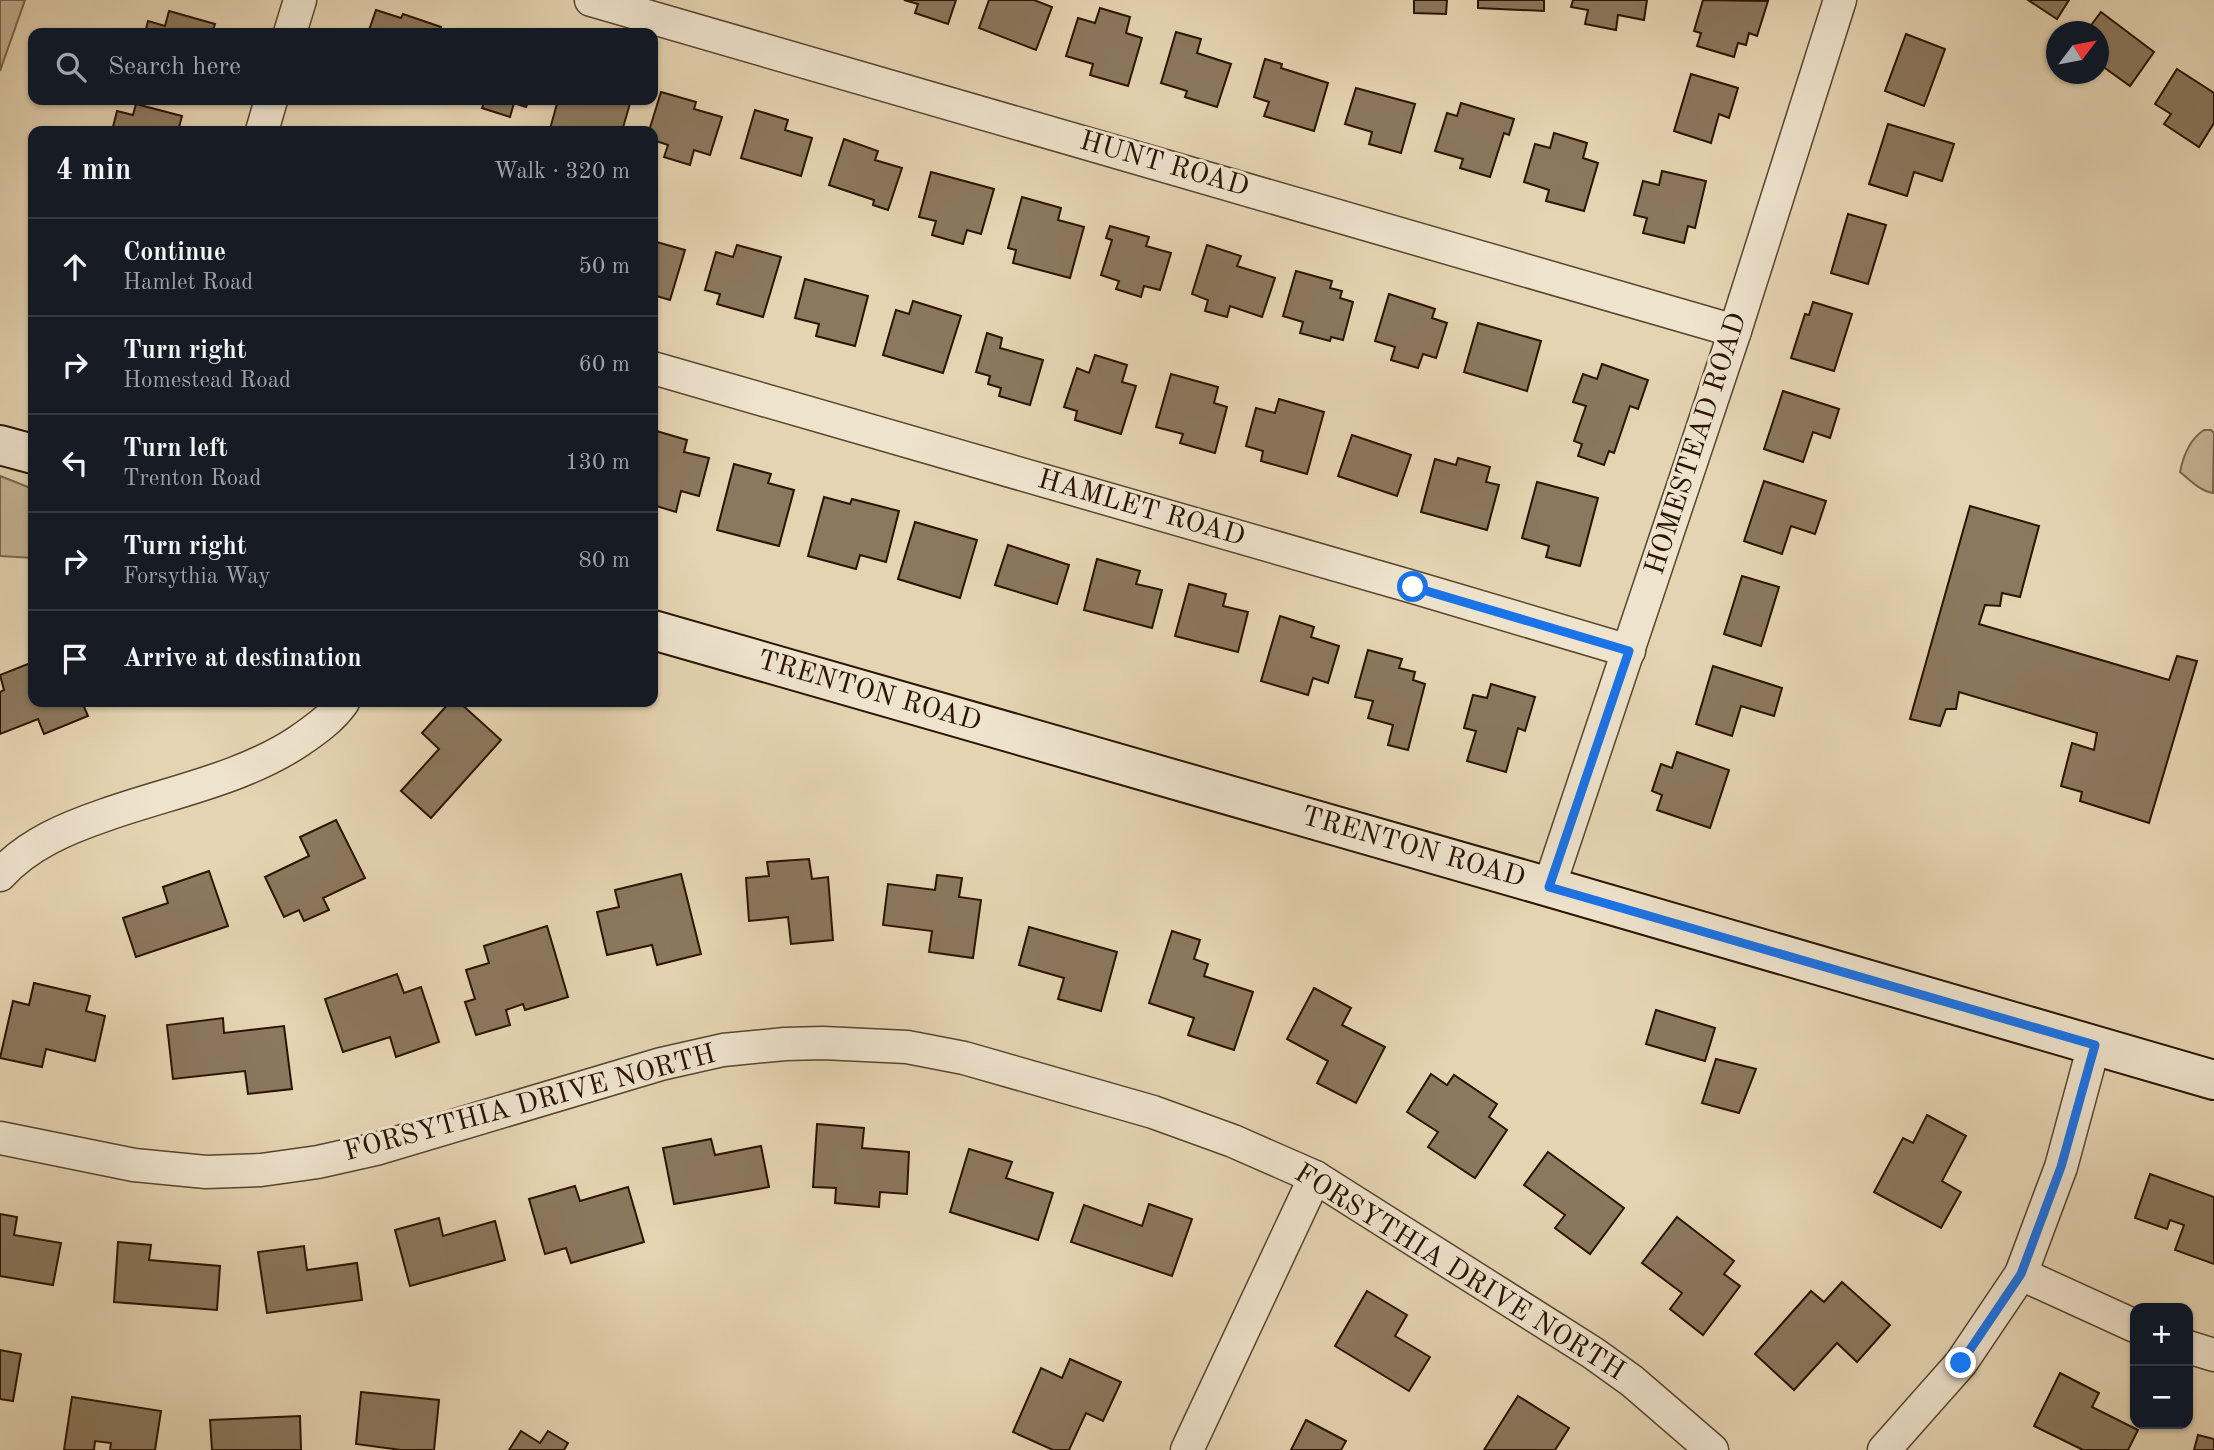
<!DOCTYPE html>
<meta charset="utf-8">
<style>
:root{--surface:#171b24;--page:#20242c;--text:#f1f3f6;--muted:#9ea1a6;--line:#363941}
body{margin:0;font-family:"Old Standard TT",serif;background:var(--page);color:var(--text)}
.controls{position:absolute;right:21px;bottom:21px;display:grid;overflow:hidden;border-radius:14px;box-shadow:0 2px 5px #0004}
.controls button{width:63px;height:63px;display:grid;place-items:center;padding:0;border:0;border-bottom:2px solid var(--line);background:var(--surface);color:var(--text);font:35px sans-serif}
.compass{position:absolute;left:2046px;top:21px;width:63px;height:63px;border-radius:50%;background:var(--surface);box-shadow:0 2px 5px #0004;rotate:58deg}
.stop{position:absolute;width:21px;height:21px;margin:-16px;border:5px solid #1a73e8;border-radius:50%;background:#fff}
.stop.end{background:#1a73e8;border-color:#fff;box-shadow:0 2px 7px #0008}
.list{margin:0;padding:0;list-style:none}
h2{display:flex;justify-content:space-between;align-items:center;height:91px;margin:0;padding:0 28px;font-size:30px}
h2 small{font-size:23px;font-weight:400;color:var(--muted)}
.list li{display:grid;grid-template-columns:46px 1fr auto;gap:21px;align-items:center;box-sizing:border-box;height:98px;padding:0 28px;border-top:2px solid var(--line)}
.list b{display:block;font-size:26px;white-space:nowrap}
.list p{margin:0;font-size:23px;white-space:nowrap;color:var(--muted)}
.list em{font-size:23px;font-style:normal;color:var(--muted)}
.icon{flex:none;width:38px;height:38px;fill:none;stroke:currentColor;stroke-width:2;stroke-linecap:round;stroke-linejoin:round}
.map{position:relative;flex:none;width:2214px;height:1450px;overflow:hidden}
.search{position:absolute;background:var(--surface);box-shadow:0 2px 5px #0004;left:28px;top:28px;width:630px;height:77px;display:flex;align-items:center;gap:18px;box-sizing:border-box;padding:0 24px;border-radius:14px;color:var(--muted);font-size:26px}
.panel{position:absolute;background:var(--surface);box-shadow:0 2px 5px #0004;left:28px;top:126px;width:630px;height:581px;border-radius:14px}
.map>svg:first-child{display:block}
</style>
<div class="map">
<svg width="2214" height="1450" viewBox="0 0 2214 1450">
<rect width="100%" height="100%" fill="#e5d4b2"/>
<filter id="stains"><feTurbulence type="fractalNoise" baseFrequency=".00286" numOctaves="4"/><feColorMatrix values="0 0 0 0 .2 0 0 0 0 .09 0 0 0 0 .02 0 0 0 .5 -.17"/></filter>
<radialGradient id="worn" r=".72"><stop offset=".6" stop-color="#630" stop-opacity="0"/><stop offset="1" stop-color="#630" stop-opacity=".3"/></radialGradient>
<g fill="#c5b394" stroke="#78644b" stroke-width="2">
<polygon points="0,0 25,0 0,71"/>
<path d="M2204,430H2211L2214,433L2213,493C2200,491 2190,480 2180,472C2183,457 2190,439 2204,430Z"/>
<polygon points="0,476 33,489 33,558 0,556"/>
</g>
<g fill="#8b785e" stroke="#2a1402" stroke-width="2">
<polygon points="904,0 956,0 948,24 915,13 918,4"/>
<polygon points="989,0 1034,0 1052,7 1036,50 979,28"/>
<polygon points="1414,0 1447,0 1446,14 1414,13"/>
<polygon points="1478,0 1544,0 1544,11 1478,8"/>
<polygon points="1573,0 1647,0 1644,20 1618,15 1616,30 1585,24 1588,10 1571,7"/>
<polygon points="1703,0 1768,1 1757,36 1749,33 1746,45 1738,43 1734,57 1697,46 1701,33 1694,31"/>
<polygon points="2028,0 2069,0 2057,19"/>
<polygon points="1100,8 1130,17 1126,33 1142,38 1128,86 1090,75 1093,64 1066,56 1078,18 1095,23"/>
<polygon points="376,10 401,18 403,14 441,27 439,33 368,33"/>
<polygon points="169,11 215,24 212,33 145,33 148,21 165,26"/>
<polygon points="2101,12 2154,52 2130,86 2098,63 2098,32 2086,32"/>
<polygon points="1176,32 1201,39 1197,53 1231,64 1217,107 1185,97 1187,91 1161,83"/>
<polygon points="1906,34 1945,49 1924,106 1885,91"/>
<polygon points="1265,59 1282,64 1281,68 1328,83 1314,131 1264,116 1269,102 1254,97"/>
<polygon points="2177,69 2214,93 2214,123 2199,147 2164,124 2171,114 2155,104"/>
<polygon points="1691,74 1738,88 1729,118 1719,114 1711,143 1674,131"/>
<polygon points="1356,88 1415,104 1401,153 1369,144 1372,132 1345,124"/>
<polygon points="661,92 696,102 694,109 722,117 710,155 694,150 690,165 664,157 668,145 653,140 653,131 649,131"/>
<polygon points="485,100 529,100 526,107 514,103 510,117 482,108"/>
<polygon points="558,100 631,100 622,131 558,131 550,129"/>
<polygon points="1461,103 1514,119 1509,135 1504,133 1490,177 1460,168 1463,159 1435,151 1447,113 1457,116"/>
<polygon points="136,104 182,116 178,131 112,131 117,111 133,115"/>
<polygon points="755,110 788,120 785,130 812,138 801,176 741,158"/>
<polygon points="1888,124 1954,144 1942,181 1914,172 1907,196 1869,184"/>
<polygon points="1554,133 1587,143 1583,158 1598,163 1584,211 1546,201 1549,190 1524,182 1535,144 1550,148"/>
<polygon points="844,139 878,151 875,160 902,168 888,210 873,205 874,200 829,185"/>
<polygon points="1662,171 1706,181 1695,228 1688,226 1684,243 1643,233 1647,218 1634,215 1643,181 1659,185"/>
<polygon points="931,172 994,189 981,234 967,230 963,244 932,235 936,221 919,217"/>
<polygon points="1022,197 1061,208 1058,220 1084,227 1070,278 1013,263 1016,250 1008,248"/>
<polygon points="1848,214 1886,225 1868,284 1831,273"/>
<polygon points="1110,226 1149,237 1146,246 1171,253 1160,290 1144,286 1141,297 1116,289 1119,281 1101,275 1112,240 1106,238"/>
<polygon points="653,241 685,250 670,300 653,295"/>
<polygon points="737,245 781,257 763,317 717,304 720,294 705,290 716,252 733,257"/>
<polygon points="1207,245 1241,256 1237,266 1275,278 1262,317 1230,306 1227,317 1205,311 1208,300 1192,294"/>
<polygon points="1296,271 1332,281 1330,288 1342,291 1340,298 1353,302 1343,340 1331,337 1330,341 1300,333 1303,322 1283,316"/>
<polygon points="805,279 868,296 855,346 816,336 819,324 795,318"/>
<polygon points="1389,294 1435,309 1432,318 1447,323 1436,358 1423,354 1418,368 1391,360 1395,347 1375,341"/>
<polygon points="913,301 961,316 943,373 883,355 896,310 909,314"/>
<polygon points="1813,302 1852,314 1834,371 1791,358 1805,314 1809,315"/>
<polygon points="1478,323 1541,341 1527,391 1464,372"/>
<polygon points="987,333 1002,338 1000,348 1043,360 1030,405 999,396 1001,388 988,384 990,376 976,372"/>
<polygon points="1095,355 1127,365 1122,382 1136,386 1121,434 1075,420 1077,411 1064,407 1077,368 1089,373"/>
<polygon points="1602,364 1648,380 1638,409 1630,406 1614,453 1609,451 1604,465 1578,456 1582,444 1574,441 1586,406 1573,402 1583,374 1597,379"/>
<polygon points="1171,374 1218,387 1214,403 1227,407 1215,453 1180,443 1183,434 1156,427"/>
<polygon points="1783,391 1839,409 1830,438 1813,432 1803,462 1764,449"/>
<polygon points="1279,399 1324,412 1307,474 1261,461 1263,451 1246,446 1256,408 1275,413"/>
<polygon points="653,430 687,440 684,452 709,458 699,496 681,491 676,512 653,505"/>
<polygon points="1352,435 1411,455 1397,496 1338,476"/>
<polygon points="1458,458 1490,467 1486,482 1499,485 1487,530 1421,512 1435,459 1456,465"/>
<polygon points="734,464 771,474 768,483 794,490 779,546 717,530"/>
<polygon points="1764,481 1826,501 1815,534 1791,526 1782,554 1744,541"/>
<polygon points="1537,482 1598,498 1580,566 1546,557 1549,546 1522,538"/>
<polygon points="824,497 850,504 852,499 899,511 886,562 860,555 856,569 808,556"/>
<polygon points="1970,506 2039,526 2020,597 2002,593 2000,606 1985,605 1979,624 2169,680 2177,656 2197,661 2149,823 2080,801 2082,792 2061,786 2072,743 2094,750 2097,733 1959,692 1956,709 1946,709 1940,726 1910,719"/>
<polygon points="915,522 977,540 960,598 898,579"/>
<polygon points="1008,545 1069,565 1057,604 995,585"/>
<polygon points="1097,559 1140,571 1136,584 1162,590 1152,628 1084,610"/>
<polygon points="1742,576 1779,587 1761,646 1724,634"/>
<polygon points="1189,584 1226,594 1223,606 1248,612 1238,652 1175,636"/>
<polygon points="1280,616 1314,627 1311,637 1339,646 1328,683 1313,678 1308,695 1261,681"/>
<polygon points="1368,650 1402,659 1399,668 1415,672 1413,680 1425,684 1408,750 1388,745 1393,725 1368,718 1373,701 1355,697"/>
<polygon points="33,662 33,702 82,702 88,716 44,734 38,719 0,734 0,692 4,690 0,675"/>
<polygon points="1713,666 1782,688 1774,716 1741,706 1732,736 1696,724"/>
<polygon points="1491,684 1535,697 1525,731 1518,728 1506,772 1467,761 1476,731 1464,728 1473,695 1487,698"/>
<polygon points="450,702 459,702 501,740 431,818 401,791 439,749 422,733"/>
<polygon points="1677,752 1729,770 1710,828 1657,810 1662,795 1652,791 1661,764 1672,768"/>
<polygon points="336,820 365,878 323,898 329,910 304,921 299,910 284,917 265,877 309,856 300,837"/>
<polygon points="809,859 812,879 828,877 833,940 791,944 788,917 749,921 746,878 769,876 767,862"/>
<polygon points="209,871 228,926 136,957 123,918 168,903 163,887"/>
<polygon points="681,874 701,954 657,965 652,945 607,955 597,912 619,907 615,890"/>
<polygon points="937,875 962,878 959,897 981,900 973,958 929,952 932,931 883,925 888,884 935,890"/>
<polygon points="547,926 568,997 525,1010 523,1004 506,1010 510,1025 476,1035 465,1002 475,999 466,970 489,963 484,946"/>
<polygon points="1029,927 1117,952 1101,1011 1058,999 1064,978 1019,965"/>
<polygon points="1172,931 1200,940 1194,959 1208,964 1204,976 1253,992 1234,1050 1188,1035 1194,1018 1149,1003"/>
<polygon points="397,974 404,993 421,987 439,1042 396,1057 390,1037 343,1052 325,999"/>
<polygon points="34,983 90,996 86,1011 105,1016 95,1061 46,1049 42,1067 0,1058 13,1001 29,1005"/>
<polygon points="1314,988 1351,1008 1342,1025 1385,1047 1356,1103 1317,1083 1328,1061 1287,1039"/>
<polygon points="1656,1010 1715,1028 1705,1061 1646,1044"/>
<polygon points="223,1018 224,1033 284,1026 292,1089 248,1094 245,1071 173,1079 167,1025"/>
<polygon points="1716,1059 1756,1069 1739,1113 1702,1103"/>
<polygon points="1431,1074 1447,1085 1454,1075 1497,1104 1489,1117 1507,1130 1475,1178 1428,1147 1438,1132 1407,1112"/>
<polygon points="1927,1115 1966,1136 1942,1181 1961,1192 1941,1228 1874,1192 1903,1138 1913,1143"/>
<polygon points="817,1124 864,1128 862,1148 909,1152 907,1194 880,1192 879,1207 835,1203 836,1188 813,1187"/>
<polygon points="711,1139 715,1155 761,1146 769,1187 674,1204 663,1148"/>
<polygon points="969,1149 1012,1162 1006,1178 1053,1193 1038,1240 950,1212"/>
<polygon points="1548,1152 1624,1208 1590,1254 1555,1228 1565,1215 1524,1185"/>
<polygon points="2150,1174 2214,1197 2214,1264 2175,1250 2184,1225 2170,1220 2167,1229 2135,1218"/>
<polygon points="575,1186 580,1201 628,1187 644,1242 571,1263 566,1248 545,1254 529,1199"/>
<polygon points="1149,1204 1192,1219 1172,1276 1071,1242 1084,1205 1142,1226"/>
<polygon points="0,1214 17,1217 14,1235 61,1243 53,1285 0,1276"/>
<polygon points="1677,1217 1734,1261 1724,1274 1740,1286 1703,1335 1670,1309 1682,1293 1642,1263"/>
<polygon points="439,1218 443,1236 495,1221 505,1260 410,1286 395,1230"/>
<polygon points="118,1242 151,1245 149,1260 220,1266 217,1310 114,1302"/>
<polygon points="304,1246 307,1270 357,1263 362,1300 267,1313 258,1252"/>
<polygon points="1842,1282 1890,1325 1857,1362 1837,1343 1794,1390 1755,1354 1811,1291 1824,1302"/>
<polygon points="1367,1291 1407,1315 1395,1336 1430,1357 1409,1391 1335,1346"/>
<polygon points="0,1350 21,1354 13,1401 0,1399"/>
<polygon points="1070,1359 1121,1382 1103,1421 1086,1413 1069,1450 1053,1450 1013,1432 1041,1368 1062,1378"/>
<polygon points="2060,1373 2099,1393 2092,1407 2138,1430 2128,1450 2083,1450 2034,1426"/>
<polygon points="361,1392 439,1400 434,1450 401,1450 356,1444"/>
<polygon points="1518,1396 1569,1428 1555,1450 1484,1450"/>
<polygon points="72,1397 161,1411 155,1450 110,1450 111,1443 95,1441 94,1450 64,1450"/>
<polygon points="300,1416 301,1450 212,1450 210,1420"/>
<polygon points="1306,1420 1346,1441 1341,1450 1291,1450"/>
<polygon points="521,1431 540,1443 548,1431 568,1443 564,1450 509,1450"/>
<polygon points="2198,1435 2214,1439 2214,1450 2194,1450"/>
</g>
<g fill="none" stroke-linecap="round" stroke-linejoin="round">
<defs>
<g id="minor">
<polyline points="591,0 1735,331"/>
<polyline points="290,33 300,0"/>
<polyline points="262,131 271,100"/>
<polyline points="653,368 1413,587 1629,651"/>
<path d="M0,875C28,844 67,828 105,815C170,792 242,779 299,741C315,730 332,718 343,702"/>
<polyline points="1549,887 1735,331 1840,0"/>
<polyline points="0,1138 134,1165 206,1172 261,1170 318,1162 376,1149 661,1064 723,1050 785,1044 823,1043 907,1047 964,1058 1153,1112 1233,1141 1315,1177 1593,1353 1632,1381 1712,1450"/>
<polyline points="2021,1274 2135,1326"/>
<polyline points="2188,1347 2214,1355"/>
<polyline points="1187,1450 1315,1177"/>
<polyline points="1884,1450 1961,1363 2021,1274 2061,1167 2094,1045"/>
</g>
<g id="secondary">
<polyline points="0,445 33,454"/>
<polyline points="653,630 1549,887 2214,1080"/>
</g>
</defs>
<use href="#minor" stroke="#59442e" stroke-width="35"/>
<use href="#secondary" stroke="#2a1402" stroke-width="42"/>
<use href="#minor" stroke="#eee3cd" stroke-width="32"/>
<use href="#secondary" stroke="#eee3cd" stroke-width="38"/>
</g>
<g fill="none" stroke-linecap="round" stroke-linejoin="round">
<polyline stroke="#1a73e8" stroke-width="9" points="1413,587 1629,651 1549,887 2095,1045 2061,1167 2021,1274 1961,1363"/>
</g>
<g text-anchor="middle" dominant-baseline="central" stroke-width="6" stroke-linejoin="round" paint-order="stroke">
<g font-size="28" fill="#2a1402" stroke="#eee3cd">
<text transform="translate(1164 165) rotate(16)">HUNT ROAD</text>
<text transform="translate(1697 444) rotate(-72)">HOMESTEAD ROAD</text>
<text transform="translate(1141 509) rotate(16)">HAMLET ROAD</text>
<text transform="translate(869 692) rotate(16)">TRENTON ROAD</text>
<text transform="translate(1413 848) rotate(16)">TRENTON ROAD</text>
<text transform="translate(530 1104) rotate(-15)">FORSYTHIA DRIVE NORTH</text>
<text transform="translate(1459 1273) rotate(32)">FORSYTHIA DRIVE NORTH</text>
</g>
</g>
<rect width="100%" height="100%" filter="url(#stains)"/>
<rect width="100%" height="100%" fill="url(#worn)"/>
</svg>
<div class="controls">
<button>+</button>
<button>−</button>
</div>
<svg class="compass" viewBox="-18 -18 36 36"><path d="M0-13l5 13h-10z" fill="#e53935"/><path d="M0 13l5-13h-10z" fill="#9ea1a6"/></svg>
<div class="stop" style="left:1413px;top:587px"></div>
<div class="stop end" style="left:1961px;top:1363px"></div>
<div class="search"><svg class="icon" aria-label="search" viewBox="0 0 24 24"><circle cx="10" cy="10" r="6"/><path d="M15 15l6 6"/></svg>Search here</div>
<section class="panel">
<h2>4 min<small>Walk · 320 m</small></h2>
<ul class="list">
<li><svg class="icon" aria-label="ahead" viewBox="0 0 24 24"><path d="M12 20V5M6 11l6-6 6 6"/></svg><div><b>Continue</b><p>Hamlet Road</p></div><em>50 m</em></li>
<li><svg class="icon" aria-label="right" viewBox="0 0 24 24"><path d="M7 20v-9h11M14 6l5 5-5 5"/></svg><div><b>Turn right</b><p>Homestead Road</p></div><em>60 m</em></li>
<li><svg class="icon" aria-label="left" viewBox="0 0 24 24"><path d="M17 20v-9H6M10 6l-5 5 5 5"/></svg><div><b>Turn left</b><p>Trenton Road</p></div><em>130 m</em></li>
<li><svg class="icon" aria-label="right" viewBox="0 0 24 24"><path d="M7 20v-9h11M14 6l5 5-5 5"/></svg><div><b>Turn right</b><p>Forsythia Way</p></div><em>80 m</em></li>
<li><svg class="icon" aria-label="arrive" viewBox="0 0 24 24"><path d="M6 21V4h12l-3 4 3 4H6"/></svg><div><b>Arrive at destination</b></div></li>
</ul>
</section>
</div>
